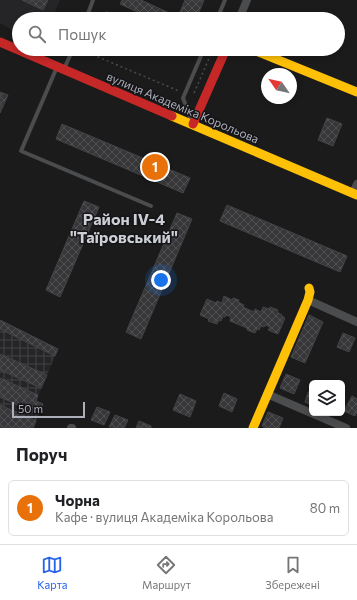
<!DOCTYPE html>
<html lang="uk">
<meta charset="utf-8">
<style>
:root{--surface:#fff;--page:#f6f6f6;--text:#202124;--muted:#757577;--line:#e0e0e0;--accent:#2563eb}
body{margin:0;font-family:Commissioner,sans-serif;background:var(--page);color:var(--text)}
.controls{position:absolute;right:12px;bottom:12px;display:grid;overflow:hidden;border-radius:6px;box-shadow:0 2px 6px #0003}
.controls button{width:36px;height:36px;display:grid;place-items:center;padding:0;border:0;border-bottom:1px solid var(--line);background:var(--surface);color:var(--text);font:20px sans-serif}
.compass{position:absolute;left:261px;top:68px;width:36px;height:36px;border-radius:50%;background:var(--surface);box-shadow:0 2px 6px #0003;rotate:304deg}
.scale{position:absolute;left:12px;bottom:10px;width:73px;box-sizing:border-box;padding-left:4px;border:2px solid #adafbb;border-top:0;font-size:11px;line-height:14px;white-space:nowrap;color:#adafbb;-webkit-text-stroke:3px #151517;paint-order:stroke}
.you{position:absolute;left:161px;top:280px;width:14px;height:14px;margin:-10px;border:3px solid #fff;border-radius:50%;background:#1a73e8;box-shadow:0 0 0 6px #1a73e833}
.badge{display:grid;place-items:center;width:26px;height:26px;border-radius:50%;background:var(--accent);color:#fff;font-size:13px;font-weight:700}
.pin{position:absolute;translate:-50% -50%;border:2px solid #fff;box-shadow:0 1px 4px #0006}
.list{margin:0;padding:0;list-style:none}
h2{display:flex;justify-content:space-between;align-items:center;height:52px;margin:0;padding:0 16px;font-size:17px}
h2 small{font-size:13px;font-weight:400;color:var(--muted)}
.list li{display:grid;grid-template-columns:26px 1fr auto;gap:12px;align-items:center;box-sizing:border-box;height:56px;margin:0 8px 8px;padding:0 8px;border:1px solid var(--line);border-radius:6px}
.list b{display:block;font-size:15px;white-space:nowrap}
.list p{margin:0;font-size:13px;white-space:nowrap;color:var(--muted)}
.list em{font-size:13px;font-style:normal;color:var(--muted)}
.icon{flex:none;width:22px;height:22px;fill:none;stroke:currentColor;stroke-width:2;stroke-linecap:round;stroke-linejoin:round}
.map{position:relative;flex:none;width:357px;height:428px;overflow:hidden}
.search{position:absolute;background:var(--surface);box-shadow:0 2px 6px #0003;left:12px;right:12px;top:12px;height:44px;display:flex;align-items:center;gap:10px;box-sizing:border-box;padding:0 14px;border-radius:22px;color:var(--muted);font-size:15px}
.sheet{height:116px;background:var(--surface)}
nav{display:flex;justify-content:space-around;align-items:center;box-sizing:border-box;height:56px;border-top:1px solid var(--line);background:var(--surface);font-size:11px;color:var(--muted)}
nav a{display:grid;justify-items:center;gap:2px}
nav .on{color:var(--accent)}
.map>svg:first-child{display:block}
</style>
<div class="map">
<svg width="357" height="428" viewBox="0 0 357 428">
<defs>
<pattern id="industrial-grid" width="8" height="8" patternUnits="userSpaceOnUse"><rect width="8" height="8" fill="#252527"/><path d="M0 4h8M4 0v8" fill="none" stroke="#424244"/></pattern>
<pattern id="building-cross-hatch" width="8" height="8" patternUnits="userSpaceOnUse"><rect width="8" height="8" fill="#373739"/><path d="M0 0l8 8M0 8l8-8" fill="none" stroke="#515154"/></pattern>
</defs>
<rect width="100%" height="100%" fill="#1b1b1b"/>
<polygon fill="#252527" points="0,0 60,0 52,19 19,19 19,34 0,23"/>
<polygon fill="url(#industrial-grid)" points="0,320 58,349 36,401 43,404 33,428 0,428"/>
<g fill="url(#building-cross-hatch)" stroke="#434447">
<polygon points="22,0 48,0 43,10"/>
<polygon points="122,0 141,0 178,17 185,0 204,0 196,19 153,19 120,4"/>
<polygon points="0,92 8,95 0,113"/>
<polygon points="327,118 342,124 333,146 318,140"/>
<polygon points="62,124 190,178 183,193 56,139"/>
<polygon points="84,201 99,207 60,297 46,290"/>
<polygon points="227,205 347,256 340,272 220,221"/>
<polygon points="177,213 192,219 141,339 126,332"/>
<polygon points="224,296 232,300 233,298 239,300 238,302 244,305 243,307 254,312 255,309 261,312 263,307 269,309 270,307 278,310 277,312 282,315 282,316 285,318 278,334 268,330 270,327 265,325 264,327 261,326 259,330 257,329 255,333 247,330 247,328 230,321 231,317 226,315 225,317 223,316 221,321 219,320 217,324 208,321 209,319 200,315 207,299 216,303 217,301 222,303"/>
<polygon points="309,315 323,322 305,363 291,357"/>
<polygon points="0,320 58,349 55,356 0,329"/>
<polygon points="343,333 355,338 349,352 337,347"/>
<polygon points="0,354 47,375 41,388 0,370"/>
<polygon points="286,374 300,380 294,394 280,388"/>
<polygon points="0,378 38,395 36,401 0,385"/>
<polygon points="0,385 43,404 39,414 0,397"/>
<polygon points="308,392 312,393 312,405 305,402"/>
<polygon points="224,393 237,399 232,412 219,406"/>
<polygon points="180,394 196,401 190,417 173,410"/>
<polygon points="352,396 357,399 357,412 355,416 344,411"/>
<polygon points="0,405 36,421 33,428 5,428 0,426"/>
<polygon points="97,407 110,412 104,425 91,420"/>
<polygon points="268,412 283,418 279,428 266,428 262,426"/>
<polygon points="115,415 128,420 124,428 109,427"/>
<polygon points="139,421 151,426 151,428 136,428"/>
</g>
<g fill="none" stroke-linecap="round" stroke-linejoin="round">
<g stroke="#4c4c50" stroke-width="1.5" stroke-dasharray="2 3" stroke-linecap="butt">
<polyline points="106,12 123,19"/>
<polyline points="79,49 179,91"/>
<polyline points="194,93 210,56"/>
</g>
<g stroke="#4b4c4e" stroke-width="4">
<polyline points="86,19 93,0"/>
<polyline points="217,19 225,0"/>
<polyline points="213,49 223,54"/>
<polyline points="57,67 21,151 151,206"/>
<polyline points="64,69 73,49"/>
<polyline points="192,122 183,98 204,49"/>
</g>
<g stroke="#4b4c4e" stroke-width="8">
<polyline points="239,19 247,0"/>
<polyline points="353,193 357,184"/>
<polyline points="308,300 357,322"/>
<polyline points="267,394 346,428"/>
<polyline points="71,428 72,428"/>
</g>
<g stroke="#ffc107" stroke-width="9">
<polyline points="251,49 357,92"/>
<polyline points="172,116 357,195"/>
<polyline points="253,428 308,300 310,292 309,288"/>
</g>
<g stroke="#c62828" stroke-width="9">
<polyline points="0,42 172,116"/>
<polyline points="193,124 226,49"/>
</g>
</g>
<g text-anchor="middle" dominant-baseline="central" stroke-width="3" stroke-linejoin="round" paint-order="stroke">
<g font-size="12" fill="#adafbb" stroke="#151517">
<text transform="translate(183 107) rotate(23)">вулиця Академіка Корольова</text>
</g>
<g font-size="16" font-weight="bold" fill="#cdcfd7" stroke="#151517">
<text x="124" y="218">Район IV-4<tspan x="124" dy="18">"Таїровський"</tspan></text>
</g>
</g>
</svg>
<div class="controls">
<button><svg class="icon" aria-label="layers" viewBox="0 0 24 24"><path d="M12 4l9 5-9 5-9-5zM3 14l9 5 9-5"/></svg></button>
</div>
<svg class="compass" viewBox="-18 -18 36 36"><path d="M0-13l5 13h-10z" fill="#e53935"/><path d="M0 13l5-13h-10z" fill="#757577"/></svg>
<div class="scale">50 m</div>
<div class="you"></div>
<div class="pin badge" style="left:155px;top:167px;background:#e8710a">1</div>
<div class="search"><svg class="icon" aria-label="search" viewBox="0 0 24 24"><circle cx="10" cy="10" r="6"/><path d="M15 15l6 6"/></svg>Пошук</div>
</div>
<section class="sheet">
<h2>Поруч<small></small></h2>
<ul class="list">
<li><span class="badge" style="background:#e8710a">1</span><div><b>Чорна</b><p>Кафе · вулиця Академіка Корольова</p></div><em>80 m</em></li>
</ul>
</section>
<nav>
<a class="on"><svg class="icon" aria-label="map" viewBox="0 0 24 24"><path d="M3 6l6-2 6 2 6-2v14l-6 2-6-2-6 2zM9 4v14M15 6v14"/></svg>Карта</a>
<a><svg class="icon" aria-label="directions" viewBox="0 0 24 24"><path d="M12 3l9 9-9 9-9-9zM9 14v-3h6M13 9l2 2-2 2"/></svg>Маршрут</a>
<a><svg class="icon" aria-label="saved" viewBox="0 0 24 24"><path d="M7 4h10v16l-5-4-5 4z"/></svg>Збережені</a>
</nav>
